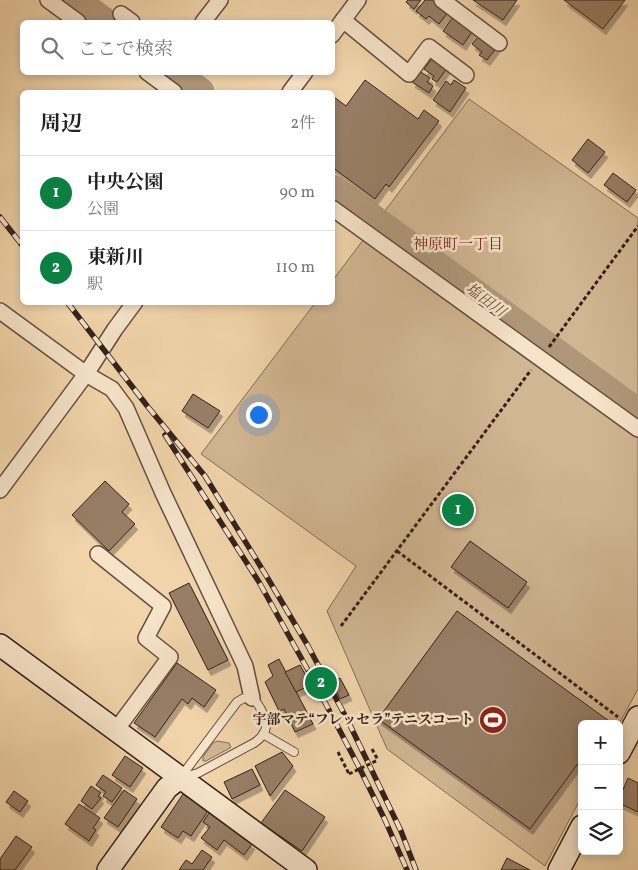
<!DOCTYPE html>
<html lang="ja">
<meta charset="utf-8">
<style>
:root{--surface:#fff;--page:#f6f6f6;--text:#222;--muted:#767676;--line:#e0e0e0;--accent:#0b8043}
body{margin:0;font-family:Vollkorn,"Noto Serif JP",serif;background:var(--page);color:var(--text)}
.controls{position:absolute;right:15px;bottom:15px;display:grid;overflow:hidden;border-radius:8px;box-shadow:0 2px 8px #0003}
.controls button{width:45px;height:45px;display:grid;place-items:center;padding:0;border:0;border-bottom:1px solid var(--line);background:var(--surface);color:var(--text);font:25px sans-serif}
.you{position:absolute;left:258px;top:414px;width:18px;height:18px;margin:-12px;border:4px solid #fff;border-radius:50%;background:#1a73e8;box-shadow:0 0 0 8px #1a73e833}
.badge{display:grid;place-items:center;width:32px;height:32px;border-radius:50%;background:var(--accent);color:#fff;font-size:16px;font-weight:700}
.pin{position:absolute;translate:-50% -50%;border:2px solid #fff;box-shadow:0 1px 5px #0006}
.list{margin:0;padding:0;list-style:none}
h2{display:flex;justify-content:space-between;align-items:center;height:65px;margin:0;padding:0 20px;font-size:21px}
h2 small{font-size:16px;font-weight:400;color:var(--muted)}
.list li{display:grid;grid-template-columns:32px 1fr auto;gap:15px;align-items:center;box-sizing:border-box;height:75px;padding:0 20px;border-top:1px solid var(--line)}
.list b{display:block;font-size:19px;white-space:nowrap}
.list p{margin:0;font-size:16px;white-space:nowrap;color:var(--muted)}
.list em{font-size:16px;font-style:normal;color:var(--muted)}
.icon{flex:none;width:28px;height:28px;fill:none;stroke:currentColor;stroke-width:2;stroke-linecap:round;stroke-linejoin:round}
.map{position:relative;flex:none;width:638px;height:870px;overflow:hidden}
.search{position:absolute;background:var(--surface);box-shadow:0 2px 8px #0003;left:20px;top:20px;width:315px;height:55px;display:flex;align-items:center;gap:12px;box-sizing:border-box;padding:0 18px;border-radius:8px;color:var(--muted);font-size:19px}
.panel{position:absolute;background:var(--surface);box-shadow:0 2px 8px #0003;left:20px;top:90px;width:315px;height:215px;border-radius:8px}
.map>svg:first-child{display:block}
</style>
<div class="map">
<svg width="638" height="870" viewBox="0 0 638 870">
<defs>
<filter id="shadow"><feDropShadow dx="3" dy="5.5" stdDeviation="0" flood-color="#0004"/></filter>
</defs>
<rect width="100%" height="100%" fill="#f1d4aa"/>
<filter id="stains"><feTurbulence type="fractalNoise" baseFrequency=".004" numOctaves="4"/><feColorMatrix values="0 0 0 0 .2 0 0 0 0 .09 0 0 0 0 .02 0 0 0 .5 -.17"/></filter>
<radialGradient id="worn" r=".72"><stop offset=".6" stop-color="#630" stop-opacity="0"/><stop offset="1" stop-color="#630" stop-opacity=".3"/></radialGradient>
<g fill="#d1b692" stroke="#836c56">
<polygon points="469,99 638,218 638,689 619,724 582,724 582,796 545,866 387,749 327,611 356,566 201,454 315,303 332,302 333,280"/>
<polygon points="217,741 229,743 231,747 230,748 206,761 203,761 203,757 213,743"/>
</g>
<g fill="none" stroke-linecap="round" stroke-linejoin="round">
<g stroke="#b19779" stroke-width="29">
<polyline points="74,0 105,22"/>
<polyline points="173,72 200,92"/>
<polyline points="332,189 638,413"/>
</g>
</g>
<g fill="#977e65" stroke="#35211a" filter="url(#shadow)">
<polygon points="408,0 421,0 414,9 406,2"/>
<polygon points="425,0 434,0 449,11 439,24 429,16 426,19 416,11"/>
<polygon points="473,0 517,0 503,20"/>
<polygon points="564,0 625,0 603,29"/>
<polygon points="454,15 474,29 463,45 443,31"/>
<polygon points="480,34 497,47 487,60 479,55 482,52 472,44"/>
<polygon points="433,57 448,67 437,82 432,79 434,76 424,69"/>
<polygon points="419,71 430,78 427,82 433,86 429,93 412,82"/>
<polygon points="365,80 418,119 424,110 439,121 389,187 386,184 375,199 332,167 332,99 334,97 346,106"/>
<polygon points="454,80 466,88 450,112 433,100 446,81 451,85"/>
<polygon points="588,139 605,152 588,173 572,160"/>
<polygon points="613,173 636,190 627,202 604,185"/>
<polygon points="193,394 220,411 208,428 182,411"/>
<polygon points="105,481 129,504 122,512 135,524 109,551 72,515"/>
<polygon points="470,541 527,582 508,608 451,567"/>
<polygon points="189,583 228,660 208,670 169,593"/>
<polygon points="457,611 609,721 607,724 582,724 582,758 530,829 378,719"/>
<polygon points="279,659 313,724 295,732 284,709 279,711 265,682 273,676 268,665"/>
<polygon points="177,663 216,690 204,707 192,698 188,704 182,699 155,737 134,723"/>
<polygon points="300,665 311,685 296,692 285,672"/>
<polygon points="340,678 349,695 340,699 332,683"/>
<polygon points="282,752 293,766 270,796 255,766"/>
<polygon points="125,756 143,768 130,787 112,775"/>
<polygon points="252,769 260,785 232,799 224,782"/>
<polygon points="103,775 122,788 112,802 103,796 106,792 96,785"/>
<polygon points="628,778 638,783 638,812 619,803 619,799"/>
<polygon points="91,786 101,793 98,796 101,798 92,809 81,801"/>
<polygon points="124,790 137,799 118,827 104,818"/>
<polygon points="285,790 325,817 302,851 261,823"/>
<polygon points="14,791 28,801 20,812 6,802"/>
<polygon points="183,794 208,811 191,836 183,831 178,838 161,827"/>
<polygon points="79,804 100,818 93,828 96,830 89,841 65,824"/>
<polygon points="210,812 252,844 244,855 224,840 217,850 201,838 210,827 203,822"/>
<polygon points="16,836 32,847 15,870 0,870 0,859"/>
<polygon points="202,850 212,857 203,870 179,870 186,860 192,864"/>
<polygon points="507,858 530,870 501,870"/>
</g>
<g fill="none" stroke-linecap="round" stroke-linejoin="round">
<defs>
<g id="lane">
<path d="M244,698C247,698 250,698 252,699C259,702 267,720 266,727C265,734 260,739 254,743L198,773L180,778L237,702Z"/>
<polyline points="263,734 294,752"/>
</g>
<g id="street">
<polyline points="48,0 78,22"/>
<polyline points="442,0 499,43"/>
<polyline points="121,14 132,22"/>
<polyline points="343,20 409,74 429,47 466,75"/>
<polyline points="203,22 220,0"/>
<polyline points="332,35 358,0"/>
<polyline points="147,72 174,92"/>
<polyline points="290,92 305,72"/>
<polyline points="332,208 638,429"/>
<polyline points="0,311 86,374 112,389 126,408 163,493 245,666 252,698"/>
<polyline points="0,490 86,374 115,329 135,302"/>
<polyline points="98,554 163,606 146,638 170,657 116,730"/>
</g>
<g id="secondary">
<polyline points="0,645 306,870"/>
<polyline points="619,753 638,717"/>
<polyline points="108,870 167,788 180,778"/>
<polyline points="559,870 582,826"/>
</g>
</defs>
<use href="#lane" stroke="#644e3e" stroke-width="10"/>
<use href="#street" stroke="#644e3e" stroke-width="18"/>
<use href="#secondary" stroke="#35211a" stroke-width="24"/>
<g stroke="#35211a" stroke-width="3" stroke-dasharray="4 2.5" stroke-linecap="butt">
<polyline points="549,347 638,226"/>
<polyline points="397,551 618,717"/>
<polyline points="341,626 531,370"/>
<polyline points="372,749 378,760"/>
<polyline points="338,752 349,774"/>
</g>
<use href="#lane" stroke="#f6e3c8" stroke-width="8"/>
<use href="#street" stroke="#f6e3c8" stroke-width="15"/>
<use href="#secondary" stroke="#f6e3c8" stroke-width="21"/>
<defs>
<g id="rail">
<polyline points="0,217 22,245"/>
<polyline points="67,302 148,407 205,476 267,577 308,646 348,721 401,831 416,870"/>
<polyline points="165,435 259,582 309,672 360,769 385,820 407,870"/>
</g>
</defs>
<use href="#rail" stroke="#35211a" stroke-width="5.5"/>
<use href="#rail" stroke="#f6e3c8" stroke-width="4" stroke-dasharray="11" stroke-linecap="butt"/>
<polyline stroke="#35211a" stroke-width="3" stroke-dasharray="4 2.5" stroke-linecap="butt" points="349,774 378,760"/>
</g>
<defs>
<symbol id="stadium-disc" viewBox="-11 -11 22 22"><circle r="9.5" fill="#8f2418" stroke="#f6e3c8"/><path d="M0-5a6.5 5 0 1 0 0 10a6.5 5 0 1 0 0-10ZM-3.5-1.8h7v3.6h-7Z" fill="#fff"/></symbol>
</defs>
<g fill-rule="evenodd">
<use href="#stadium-disc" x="477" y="704" width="32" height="32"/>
</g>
<g text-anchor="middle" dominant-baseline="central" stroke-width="5" stroke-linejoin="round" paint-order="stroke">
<g font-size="14" font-weight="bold" fill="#35211a" stroke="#f6e3c8" text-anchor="end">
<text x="474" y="720">宇部マテ“フレッセラ”テニスコート</text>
</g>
<g font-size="15" fill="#7a1f14" stroke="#f6e3c8">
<text x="458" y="245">神原町一丁目</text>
</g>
<g font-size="15" font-style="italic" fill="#604a3b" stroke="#f6e3c8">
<text transform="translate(485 301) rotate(36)">塩田川</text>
</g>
</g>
<rect width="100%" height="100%" filter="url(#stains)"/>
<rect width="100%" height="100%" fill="url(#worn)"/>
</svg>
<div class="controls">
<button>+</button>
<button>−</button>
<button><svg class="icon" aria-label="layers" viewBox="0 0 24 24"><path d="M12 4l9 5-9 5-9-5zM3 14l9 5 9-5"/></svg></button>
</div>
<div class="you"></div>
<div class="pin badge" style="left:458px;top:510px">1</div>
<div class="pin badge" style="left:321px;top:683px">2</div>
<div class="search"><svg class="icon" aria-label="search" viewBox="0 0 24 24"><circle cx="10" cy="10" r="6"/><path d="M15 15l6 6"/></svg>ここで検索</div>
<section class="panel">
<h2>周辺<small>2件</small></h2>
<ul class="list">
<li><span class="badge">1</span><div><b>中央公園</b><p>公園</p></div><em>90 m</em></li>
<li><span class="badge">2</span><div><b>東新川</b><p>駅</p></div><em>110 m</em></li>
</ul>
</section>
</div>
